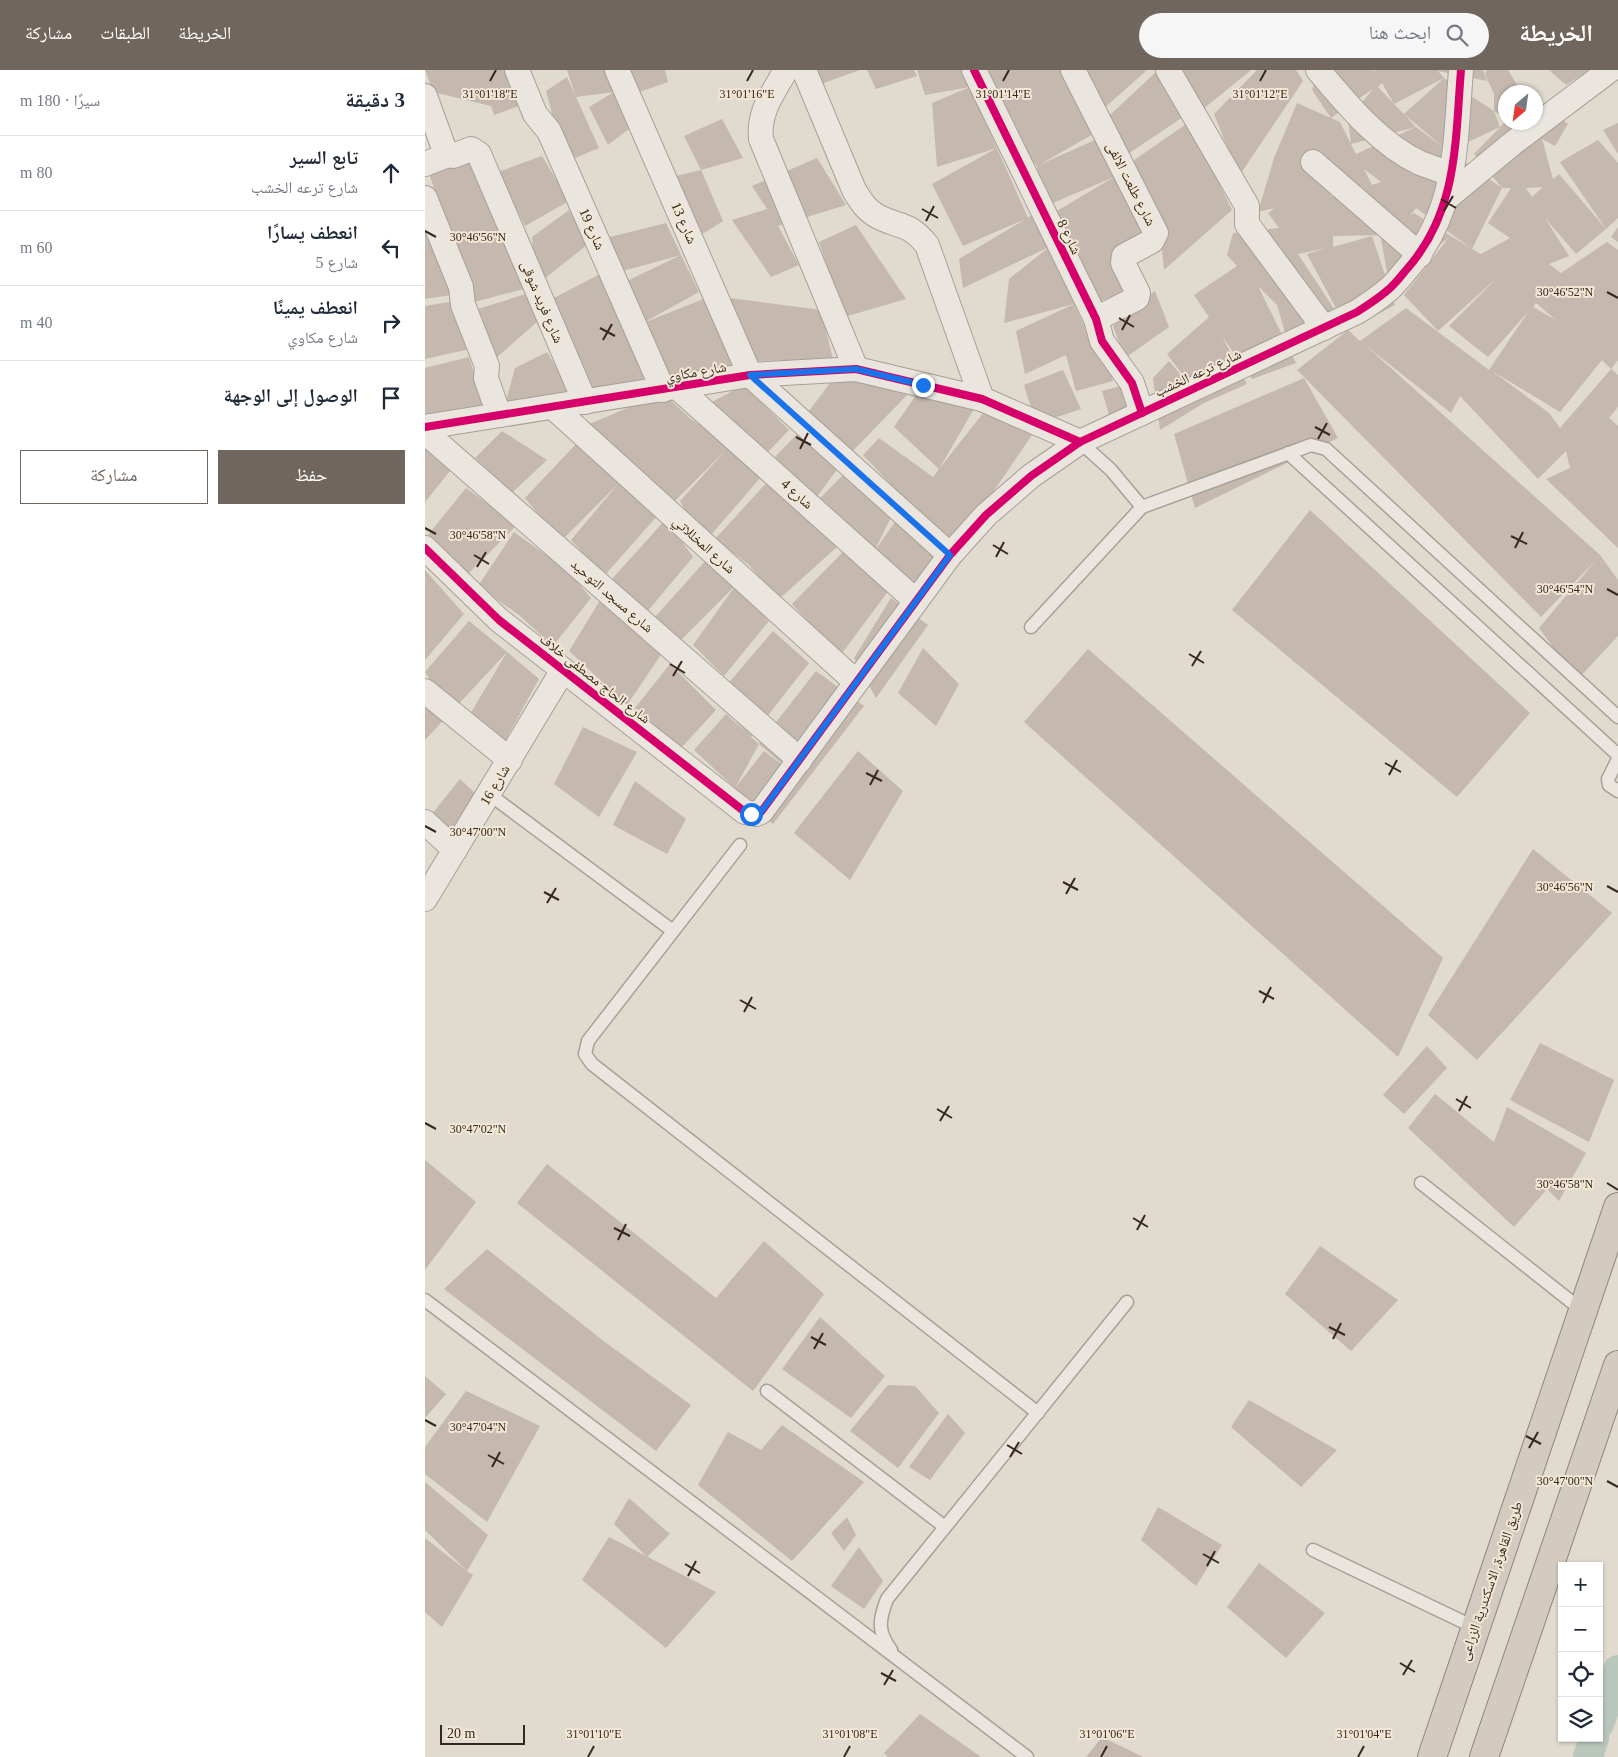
<!DOCTYPE html>
<html lang="ar">
<meta charset="utf-8">
<style>
:root{--surface:#fff;--page:#f6f6f7;--text:#1f2937;--muted:#747a83;--line:#e0e1e3;--accent:#71665d}
body{margin:0;font-family:"Times New Roman","Noto Naskh Arabic",serif;background:var(--page);color:var(--text);direction:rtl}
.controls{position:absolute;right:15px;bottom:15px;display:grid;overflow:hidden;border-radius:0px;box-shadow:0 1px 4px #0004}
.controls button{width:45px;height:45px;display:grid;place-items:center;padding:0;border:0;border-bottom:1px solid var(--line);background:var(--surface);color:var(--text);font:25px sans-serif}
.compass{position:absolute;left:1073px;top:15px;width:45px;height:45px;border-radius:50%;background:var(--surface);box-shadow:0 1px 4px #0004;rotate:209deg}
.scale{position:absolute;left:15px;bottom:12px;width:85px;box-sizing:border-box;padding-left:5px;border:2px solid #352820;border-top:0;font-size:14px;line-height:18px;white-space:nowrap;color:#352820;-webkit-text-stroke:4px #f2e7d5;paint-order:stroke}
.stop{position:absolute;width:15px;height:15px;margin:-11px;border:4px solid #1a73e8;border-radius:50%;background:#fff}
.stop.end{background:#1a73e8;border-color:#fff;box-shadow:0 1px 5px #0008}
.list{margin:0;padding:0;list-style:none}
h2{display:flex;justify-content:space-between;align-items:center;height:65px;margin:0;padding:0 20px;font-size:21px}
h2 small{font-size:16px;font-weight:400;color:var(--muted)}
.list li{display:grid;grid-template-columns:32px 1fr auto;gap:15px;align-items:center;box-sizing:border-box;height:75px;padding:0 20px;border-top:1px solid var(--line)}
.list b{display:block;font-size:19px;white-space:nowrap}
.list p{margin:0;font-size:16px;white-space:nowrap;color:var(--muted)}
.list em{font-size:16px;font-style:normal;color:var(--muted)}
.actions{display:flex;gap:10px;padding:15px 20px}
.actions a{flex:1;padding:11px 0;border:1px solid var(--accent);border-radius:0px;text-align:center;font-size:18px;color:var(--accent)}
.actions .main{background:var(--accent);color:#fff}
.icon{flex:none;width:28px;height:28px;fill:none;stroke:currentColor;stroke-width:2;stroke-linecap:round;stroke-linejoin:round}
.map{position:relative;flex:none;width:1193px;height:1687px;overflow:hidden;direction:ltr}
header{display:flex;align-items:center;gap:30px;box-sizing:border-box;height:70px;padding:0 25px;background:var(--accent);color:#fff}
header strong{font-size:24px}
nav{display:flex;gap:28px;margin-inline-start:auto;font-size:18px}
.search{width:350px;height:45px;background:var(--page);display:flex;align-items:center;gap:12px;box-sizing:border-box;padding:0 18px;border-radius:28px;color:var(--muted);font-size:19px}
main{display:flex}
aside{flex:1;background:var(--surface)}
.map>svg:first-child{display:block}
</style>
<header>
<strong>الخريطة</strong>
<div class="search"><svg class="icon" aria-label="search" viewBox="0 0 24 24"><circle cx="10" cy="10" r="6"/><path d="M15 15l6 6"/></svg>ابحث هنا</div>
<nav><a>الخريطة</a><a>الطبقات</a><a>مشاركة</a></nav>
</header>
<main>
<div class="map">
<svg width="1193" height="1687" viewBox="0 0 1193 1687">
<rect width="100%" height="100%" fill="#e1dace"/>
<g fill="none" stroke-linecap="round" stroke-linejoin="round">
<g stroke="#b8c6bc" stroke-width="30">
<polyline points="1174,1654 1193,1600"/>
<polyline points="1163,1687 1169,1668"/>
</g>
</g>
<g fill="#c4b8af" fill-rule="evenodd">
<polygon points="0,0 90,0 102,33 69,45 66,36 8,22"/>
<polygon points="142,0 182,0 204,59 183,75 164,37 189,22 151,27 174,78 140,92 121,21 142,7 151,27"/>
<polygon points="196,0 240,0 243,12 203,26"/>
<polygon points="387,0 435,0 393,15"/>
<polygon points="442,0 489,0 492,6 451,19"/>
<polygon points="492,0 537,0 545,17 572,78 603,148 538,176 507,114 572,78 512,97 507,33 545,17 500,25"/>
<polygon points="562,0 638,0 670,63 614,95 670,70 689,107 616,138 612,96 576,57"/>
<polygon points="657,0 722,0 676,41"/>
<polygon points="758,0 826,0 777,40"/>
<polygon points="832,0 871,0 878,11 814,106 789,44"/>
<path d="M895,0H948L951,4L949,0H1058L1062,11L1013,1L1019,8L969,34L957,13L953,17L970,35L979,44L991,57L926,74L931,84L991,57L1018,77L979,44L1019,8L1069,41L1075,57L1024,81L1077,118L1049,84L1080,52H1110V30L1143,54L1130,76L1117,69L1128,109L1134,104L1181,159L1135,92L1173,70L1193,93V148L1181,159L1151,184L1120,148L1144,186L1124,194L1136,203L1182,172L1193,180V290L1186,299L1177,290L1135,342L1067,301L1124,343L1135,358L1186,299L1193,305V337L1184,348L1193,356V478L1121,409L1145,398L1141,381L1113,409L1035,326L1026,343L940,275L1175,485L1193,510V566L1152,610L1114,558L1172,489L1116,547L872,300L923,260L935,271L981,238L1064,300L1103,242L1063,287L1024,256L1074,206L1013,261L979,225L1024,167L965,219L956,169L961,165L908,166V177L947,166L970,235L923,260L866,283L871,293L827,309L797,266L822,314L779,333L735,360L728,308L744,291L772,324L742,284L784,247L769,225L812,196L802,185L808,163L854,158L843,143L850,138L833,142L849,88L872,33L906,48L915,52L926,74L923,49L948,19L906,48L887,20ZM939,99L956,112L947,115ZM943,116L908,127L905,125ZM1118,117L1107,127L1101,118ZM1077,118H1086L1063,153L1085,168L1056,184L1047,179ZM991,138L1047,179L989,143L985,146ZM901,178L882,184L921,257L873,184ZM833,216L852,235L866,283ZM1111,233L1131,250L1108,237Z"/>
<polygon points="1062,0 1083,0 1094,18 1100,22 1080,22 1080,48 1069,41 1069,24 1060,4"/>
<polygon points="1124,0 1165,0 1141,15"/>
<polygon points="731,2 758,47 700,86 685,45"/>
<polygon points="297,49 318,88 276,100 259,66"/>
<polygon points="764,52 807,140 739,200 733,141 708,91"/>
<polygon points="1193,53 1193,84 1178,60"/>
<polygon points="117,86 144,131 100,156 73,102"/>
<polygon points="392,88 421,135 353,156 374,195 346,207 307,150 342,139 327,116"/>
<polygon points="45,90 110,216 38,235 20,153 4,103"/>
<polygon points="276,100 298,151 276,165 247,107"/>
<polygon points="689,107 733,177 691,200 702,222 664,235 639,170 632,141"/>
<polygon points="144,140 162,175 110,216 107,167"/>
<polygon points="609,144 624,177 649,234 579,253 584,209 624,177 538,218 534,189"/>
<polygon points="0,150 26,225 0,229"/>
<polygon points="241,153 256,185 194,202 181,168"/>
<polygon points="431,155 481,229 419,247 394,172"/>
<polygon points="1193,157 1193,172 1186,167"/>
<polygon points="256,185 274,222 218,253 281,228 315,299 243,312 214,254 218,253 202,211"/>
<polygon points="175,204 197,253 224,322 163,320 127,229"/>
<polygon points="730,221 744,257 700,288 688,256"/>
<polygon points="104,223 112,252 62,296 53,239"/>
<polygon points="305,228 396,240 408,289 330,291"/>
<polygon points="30,231 45,279 0,289 0,236"/>
<polygon points="649,234 667,273 677,271 688,311 651,321 641,285 600,304 591,261"/>
<polygon points="122,282 150,327 80,335 90,298"/>
<polygon points="44,287 63,347 0,357 0,298"/>
<polygon points="415,300 482,325 419,390 384,341"/>
<polygon points="638,300 656,339 611,354 599,315"/>
<polygon points="879,308 913,368 770,438 749,364"/>
<polygon points="707,313 716,347 687,355 677,321"/>
<polygon points="319,315 364,360 341,384 287,332"/>
<polygon points="498,315 549,339 514,399 559,342 607,365 525,485 486,436 438,385 454,368 508,407 514,399 469,357"/>
<polygon points="238,323 266,349 343,399 278,474 255,431 301,380 247,434 162,355"/>
<polygon points="77,361 122,390 88,422 50,388"/>
<polygon points="375,361 414,397 385,436 350,387"/>
<polygon points="0,373 29,396 0,432"/>
<polygon points="151,374 233,445 179,506 146,470 193,414 136,471 100,428"/>
<polygon points="419,404 471,437 449,482 394,429"/>
<polygon points="345,409 412,477 353,530 324,495 290,469"/>
<polygon points="41,418 92,455 40,507 3,465"/>
<polygon points="885,440 1105,643 1032,727 807,540"/>
<polygon points="241,449 268,487 221,543 187,509"/>
<polygon points="472,449 510,485 487,516 449,482"/>
<polygon points="89,462 142,500 166,528 128,576 94,545 53,516"/>
<polygon points="418,482 464,520 415,586 367,534"/>
<polygon points="283,488 311,515 255,571 230,547"/>
<polygon points="0,500 39,544 0,590"/>
<polygon points="311,515 344,551 299,606 268,575"/>
<polygon points="466,528 503,555 451,628 429,588"/>
<polygon points="176,529 237,583 202,635 144,581"/>
<polygon points="44,551 82,582 114,609 80,671 44,646 82,582 0,670 0,626 25,641 0,602"/>
<polygon points="348,561 384,593 326,667 334,674 310,718 269,680 301,644 321,662 290,629"/>
<polygon points="498,578 534,614 511,656 473,623"/>
<polygon points="663,579 1018,888 973,987 599,652"/>
<polygon points="245,594 291,640 256,678 210,638"/>
<polygon points="391,601 439,636 348,754 310,718 339,681 367,702 334,674"/>
<polygon points="158,657 212,682 174,747 129,714"/>
<polygon points="433,681 478,721 425,810 369,763"/>
<polygon points="35,709 53,726 36,770 7,744"/>
<polygon points="210,711 261,749 242,784 188,755"/>
<polygon points="1108,779 1187,843 1052,990 1003,945"/>
<polygon points="1115,973 1189,1010 1164,1072 1085,1030"/>
<polygon points="1002,976 1022,998 979,1044 958,1025"/>
<polygon points="1010,1024 1069,1072 1082,1037 1161,1083 1134,1131 1122,1119 1089,1157 983,1058"/>
<polygon points="0,1090 51,1132 0,1200"/>
<polygon points="122,1094 291,1228 339,1171 399,1224 328,1321 92,1133"/>
<polygon points="895,1176 973,1230 926,1281 860,1224"/>
<polygon points="62,1179 176,1269 266,1335 231,1381 19,1219"/>
<polygon points="395,1247 460,1306 426,1348 357,1299"/>
<polygon points="0,1306 21,1324 0,1348"/>
<polygon points="463,1315 490,1316 514,1343 473,1398 425,1361"/>
<polygon points="41,1321 115,1356 62,1452 0,1404 0,1377"/>
<polygon points="824,1330 912,1380 876,1417 806,1357"/>
<polygon points="523,1344 540,1363 505,1410 484,1397"/>
<polygon points="357,1355 439,1412 367,1491 273,1415 303,1362 336,1380"/>
<polygon points="0,1412 63,1465 42,1501 48,1505 17,1557 0,1542 0,1468 42,1501 0,1460"/>
<polygon points="204,1428 245,1464 222,1487 189,1454"/>
<polygon points="733,1437 797,1475 771,1516 716,1470"/>
<polygon points="422,1447 431,1465 419,1481 406,1463"/>
<polygon points="184,1467 291,1522 241,1578 157,1510"/>
<polygon points="434,1477 458,1511 439,1539 406,1516"/>
<polygon points="834,1493 900,1543 861,1588 802,1537"/>
<polygon points="495,1644 556,1687 463,1687 459,1683"/>
<polygon points="677,1667 718,1687 661,1687"/>
</g>
<g fill="none" stroke-linecap="round" stroke-linejoin="round">
<defs>
<g id="lane">
<polyline points="655,372 686,400 717,437"/>
<polyline points="863,383 1193,685"/>
<polyline points="606,557 717,437 886,375 901,379 1193,647"/>
<polyline points="1193,689 1183,709 1184,715 1193,721"/>
<polyline points="64,724 248,861"/>
<polyline points="315,775 163,971 160,984 167,994 613,1343"/>
<polyline points="996,1113 1158,1241"/>
<polyline points="0,1230 602,1687"/>
<polyline points="342,1321 520,1457"/>
<polyline points="888,1480 1051,1558"/>
<path d="M466,1580C452,1561 454,1550 462,1529L702,1232"/>
</g>
<g id="street">
<polyline points="92,0 110,44 124,61 238,320"/>
<polyline points="192,0 325,305 525,485"/>
<path d="M361,0C348,23 333,42 336,69L431,299"/>
<path d="M379,0L429,120C435,130 441,140 452,146C474,158 484,152 502,175L557,329"/>
<polyline points="549,0 671,249 677,271 707,313 717,343"/>
<polyline points="648,0 731,163 727,171 699,186 698,193 713,223 712,228 671,249"/>
<polyline points="743,0 822,136 822,154 899,258"/>
<path d="M893,0C922,34 954,74 995,93C1006,97 1017,101 1028,105"/>
<polyline points="0,26 21,84 28,86 46,79 54,84 160,332"/>
<polyline points="888,92 995,185"/>
<polyline points="0,94 23,85"/>
<polyline points="1023,127 1088,73 1185,0"/>
<polyline points="0,128 36,217 38,235 62,296 61,308 74,345"/>
<polyline points="253,318 491,531"/>
<polyline points="128,337 431,612"/>
<polyline points="0,357 325,305 431,299 557,329 655,372"/>
<polyline points="0,362 375,690"/>
<path d="M0,478L74,550L320,742L331,744L336,742L525,485L561,445L606,406L655,372L932,242C943,235 954,228 964,219C970,214 976,206 982,199C1033,141 1030,73 1036,0"/>
<polyline points="0,621 85,690"/>
<polyline points="0,752 30,780"/>
<polyline points="0,829 138,600"/>
</g>
<g id="highway">
<polyline points="1007,1687 1193,1137"/>
<polyline points="1059,1687 1193,1295"/>
</g>
</defs>
<use href="#lane" stroke="#a7a097" stroke-width="15"/>
<use href="#street" stroke="#a7a097" stroke-width="26"/>
<use href="#highway" stroke="#8c857d" stroke-width="30"/>
<use href="#lane" stroke="#eae6df" stroke-width="12"/>
<use href="#street" stroke="#eae6df" stroke-width="24"/>
<use href="#highway" stroke="#d4cbc0" stroke-width="28"/>
<defs>
<g id="cycleway">
<polyline points="549,0 671,249 677,271 707,313 717,343"/>
<polyline points="0,357 325,305 431,299 557,329 655,372"/>
<path d="M0,478L74,550L320,742L331,744L336,742L525,485L561,445L606,406L655,372L932,242C943,235 954,228 964,219C970,214 976,206 982,199C1033,141 1030,73 1036,0"/>
</g>
</defs>
<use href="#cycleway" stroke="#f2e7d5" stroke-width="11"/>
<use href="#cycleway" stroke="#d6006c" stroke-width="8"/>
</g>
<g fill="none" stroke-linecap="round" stroke-linejoin="round">
<polyline stroke="#1a73e8" stroke-width="6" points="326,744 336,742 525,485 325,305 431,299 498,315"/>
</g>
<path fill="none" stroke="#352820" stroke-width="2" d="M65,11L71,0M322,11L328,0M578,11L584,0M835,11L841,0M1016,129L1031,138M497,139L513,148M1019,141L1028,126M501,151L509,136M0,161L11,167M1182,222L1193,228M694,248L709,257M175,258L190,266M697,260L705,245M178,270L187,254M890,357L905,365M371,367L386,375M893,369L902,353M375,379L383,363M0,458L11,464M1086,466L1102,474M568,475L583,484M1090,478L1098,462M49,485L64,494M571,487L579,472M52,497L61,482M1182,519L1193,525M764,584L779,593M245,594L260,603M767,596L776,581M248,606L257,591M960,693L976,702M441,703L457,711M964,705L972,690M445,715L453,700M0,756L11,762M638,812L653,820M1182,816L1193,822M119,822L134,830M641,824L650,808M122,833L131,818M834,921L849,929M315,930L331,939M838,933L846,917M319,942L327,927M1031,1029L1046,1038M512,1039L527,1048M1034,1041L1042,1026M515,1051L524,1036M0,1053L11,1059M1182,1113L1193,1120M708,1148L723,1157M189,1158L205,1166M712,1160L720,1145M193,1170L201,1154M904,1257L920,1265M386,1267L401,1275M908,1269L916,1253M389,1279L398,1263M0,1350L11,1356M1101,1366L1116,1374M582,1375L597,1384M1104,1378L1113,1362M63,1385L79,1394M585,1387L594,1372M67,1397L75,1382M1182,1411L1193,1417M778,1484L794,1493M260,1494L275,1503M782,1496L790,1481M263,1506L271,1491M975,1593L990,1602M456,1603L471,1611M978,1605L987,1590M459,1615L468,1600M163,1687L169,1676M419,1687L425,1676M676,1687L682,1676M933,1687L939,1676"/>
<g text-anchor="middle" dominant-baseline="central" stroke-width="4" stroke-linejoin="round" paint-order="stroke">
<g font-size="14" fill="#352820" stroke="#f2e7d5">
<text transform="translate(706 114) rotate(63)">شارع طلعت الالفى</text>
<text transform="translate(259 153) rotate(66)">شارع 13</text>
<text transform="translate(167 159) rotate(66)">شارع 19</text>
<text transform="translate(644 167) rotate(64)">شارع 8</text>
<text transform="translate(117 232) rotate(67)">شارع فريد شوقى</text>
<text transform="translate(271 302) rotate(-10)">شارع مكاوي</text>
<text transform="translate(773 303) rotate(-25)">شارع ترعه الخشب</text>
<text transform="translate(372 424) rotate(42)">شارع 4</text>
<text transform="translate(279 475) rotate(42)">شارع المخللاتي</text>
<text transform="translate(187 526) rotate(41)">شارع مسجد التوحيد</text>
<text transform="translate(170 609) rotate(38)">شارع الحاج مصطفى خلاف</text>
<text transform="translate(70 715) rotate(-59)">شارع 16</text>
<text transform="translate(1066 1511) rotate(-71)">طريق القاهرة, الاسكندرية الزراعى</text>
</g>
</g>
<g font-size="12" text-anchor="middle" fill="#352820" stroke="#f2e7d5" stroke-width="4" stroke-linejoin="round" paint-order="stroke">
<text x="65" y="28">31°01'18"E</text>
<text x="322" y="28">31°01'16"E</text>
<text x="578" y="28">31°01'14"E</text>
<text x="835" y="28">31°01'12"E</text>
<text x="53" y="171">30°46'56"N</text>
<text x="1140" y="226">30°46'52"N</text>
<text x="53" y="469">30°46'58"N</text>
<text x="1140" y="523">30°46'54"N</text>
<text x="53" y="766">30°47'00"N</text>
<text x="1140" y="821">30°46'56"N</text>
<text x="53" y="1063">30°47'02"N</text>
<text x="1140" y="1118">30°46'58"N</text>
<text x="53" y="1361">30°47'04"N</text>
<text x="1140" y="1415">30°47'00"N</text>
<text x="169" y="1668">31°01'10"E</text>
<text x="425" y="1668">31°01'08"E</text>
<text x="682" y="1668">31°01'06"E</text>
<text x="939" y="1668">31°01'04"E</text>
</g>
</svg>
<div class="controls">
<button>+</button>
<button>−</button>
<button><svg class="icon" aria-label="locate" viewBox="0 0 24 24"><circle cx="12" cy="12" r="6"/><path d="M12 2v4M12 18v4M2 12h4M18 12h4"/></svg></button>
<button><svg class="icon" aria-label="layers" viewBox="0 0 24 24"><path d="M12 4l9 5-9 5-9-5zM3 14l9 5 9-5"/></svg></button>
</div>
<svg class="compass" viewBox="-18 -18 36 36"><path d="M0-13l5 13h-10z" fill="#e53935"/><path d="M0 13l5-13h-10z" fill="#747a83"/></svg>
<div class="scale">20 m</div>
<div class="stop" style="left:326px;top:744px"></div>
<div class="stop end" style="left:498px;top:315px"></div>
</div>
<aside>
<h2>3 دقيقة<small>سيرًا · 180 m</small></h2>
<ul class="list">
<li><svg class="icon" aria-label="ahead" viewBox="0 0 24 24"><path d="M12 20V5M6 11l6-6 6 6"/></svg><div><b>تابع السير</b><p>شارع ترعه الخشب</p></div><em>80 m</em></li>
<li><svg class="icon" aria-label="left" viewBox="0 0 24 24"><path d="M17 20v-9H6M10 6l-5 5 5 5"/></svg><div><b>انعطف يسارًا</b><p>شارع 5</p></div><em>60 m</em></li>
<li><svg class="icon" aria-label="right" viewBox="0 0 24 24"><path d="M7 20v-9h11M14 6l5 5-5 5"/></svg><div><b>انعطف يمينًا</b><p>شارع مكاوي</p></div><em>40 m</em></li>
<li><svg class="icon" aria-label="arrive" viewBox="0 0 24 24"><path d="M6 21V4h12l-3 4 3 4H6"/></svg><div><b>الوصول إلى الوجهة</b></div></li>
</ul>
<div class="actions"><a class="main">حفظ</a><a>مشاركة</a></div>
</aside>
</main>
